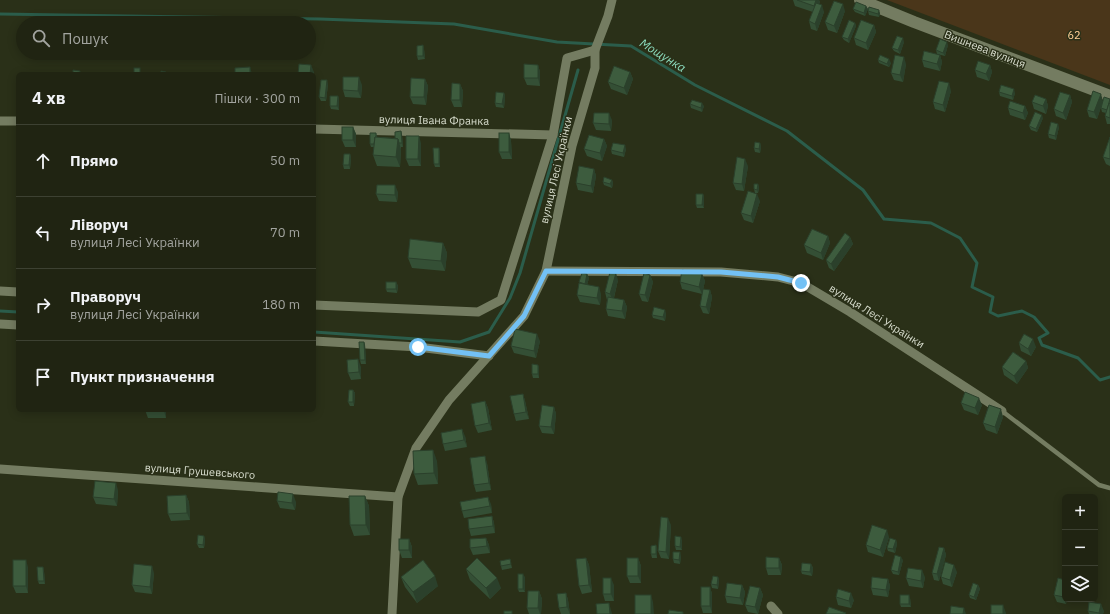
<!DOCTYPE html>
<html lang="uk">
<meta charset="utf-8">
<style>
:root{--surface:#202412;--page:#2d3020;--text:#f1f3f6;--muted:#a2a49f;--line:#3d4132}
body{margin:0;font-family:"IBM Plex Sans",sans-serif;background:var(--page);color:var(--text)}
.controls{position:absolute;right:12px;bottom:12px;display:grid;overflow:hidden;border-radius:6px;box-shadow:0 2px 10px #0003}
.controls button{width:36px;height:36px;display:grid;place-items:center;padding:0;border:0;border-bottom:1px solid var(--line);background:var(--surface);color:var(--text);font:20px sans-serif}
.stop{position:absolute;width:12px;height:12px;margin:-9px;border:3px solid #73c1f5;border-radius:50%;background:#fff}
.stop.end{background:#73c1f5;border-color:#fff;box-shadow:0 1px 4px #0008}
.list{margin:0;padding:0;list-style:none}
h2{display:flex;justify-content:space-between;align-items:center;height:52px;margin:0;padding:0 16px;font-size:17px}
h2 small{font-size:13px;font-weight:400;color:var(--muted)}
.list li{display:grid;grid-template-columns:26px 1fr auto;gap:12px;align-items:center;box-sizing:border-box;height:72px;padding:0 16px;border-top:1px solid var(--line)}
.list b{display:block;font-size:15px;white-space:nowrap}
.list p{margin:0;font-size:13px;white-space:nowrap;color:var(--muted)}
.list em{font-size:13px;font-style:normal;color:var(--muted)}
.icon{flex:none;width:22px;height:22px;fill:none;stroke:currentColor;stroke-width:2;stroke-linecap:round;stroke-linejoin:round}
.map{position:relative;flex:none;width:1110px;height:614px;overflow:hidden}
.search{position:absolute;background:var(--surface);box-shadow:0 2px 10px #0003;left:16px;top:16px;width:300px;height:44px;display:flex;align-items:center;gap:10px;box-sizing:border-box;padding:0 14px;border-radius:22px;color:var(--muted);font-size:15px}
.panel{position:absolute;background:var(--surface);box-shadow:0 2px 10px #0003;left:16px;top:72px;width:300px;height:340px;border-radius:6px}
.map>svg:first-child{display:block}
</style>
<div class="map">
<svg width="1110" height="614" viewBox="0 0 1110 614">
<rect width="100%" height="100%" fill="#2a3018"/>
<polygon fill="#4a361a" points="887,0 1110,0 1110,85"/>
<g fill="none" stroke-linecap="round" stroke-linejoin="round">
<g stroke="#2b5d4b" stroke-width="3">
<polyline points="0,14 320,19 454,24 557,42 631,46 695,85 787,131 863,190 884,219 931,223 960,238 977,263 972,287 993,297 990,312 998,316 1022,311 1034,317 1048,333 1039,338 1042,345 1078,358 1100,380 1110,377"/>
<polyline points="0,311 18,312"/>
<polyline points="314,332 460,342 489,332 510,298 520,273 578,70"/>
</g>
<polyline stroke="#747c61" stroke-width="4.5" points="1002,411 1099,485 1110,488"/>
<g stroke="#747c61" stroke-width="9">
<polyline points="0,121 18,121"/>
<polyline points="314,129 553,135"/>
<polyline points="546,271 721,272 778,277 801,283 850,312 1002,411"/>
<polyline points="0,291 18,292"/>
<polyline points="314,305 478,312 501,300 553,135 567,58 595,50"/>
<polyline points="0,324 18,325"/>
<polyline points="314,341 418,347 489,356"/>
<polyline points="0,469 398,497"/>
<polyline points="771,606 778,614"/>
<polyline points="392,614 398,497 416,448 449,400 524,316 546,271 572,146 595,68 595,50 608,16 612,0"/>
</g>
<polyline stroke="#747c61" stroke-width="12" points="860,0 914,22 1110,96"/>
</g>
<g fill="#344f35">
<polygon points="793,0 819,0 820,2 819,4 824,12 817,31 811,29 809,21 813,12 795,6"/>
<polygon points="866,6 868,9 865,16 855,12 853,9"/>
<polygon points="845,11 837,33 828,30 825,22"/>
<polygon points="868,11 880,13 879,17 869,15"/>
<polygon points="855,23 856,26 849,43 844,40 842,37"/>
<polygon points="874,25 876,32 868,50 856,45 854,38"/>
<polygon points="904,42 900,54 894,51 892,48"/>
<polygon points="423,45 424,49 425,59 418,60 417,56"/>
<polygon points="948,45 945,56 937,54 936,50"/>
<polygon points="256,53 266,53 266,58 258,58"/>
<polygon points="940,55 942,62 940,71 924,67 922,60"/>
<polygon points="878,60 891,63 889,67 879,63"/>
<polygon points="906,64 903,82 894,80 891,73"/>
<polygon points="538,65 540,72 540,86 527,85 524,78"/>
<polygon points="990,65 992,72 989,81 977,77 975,70"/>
<polygon points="630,72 633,79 627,95 611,89 608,82"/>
<polygon points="425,79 428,86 426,105 413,104 410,97"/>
<polygon points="328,84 326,101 321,101 319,97"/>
<polygon points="460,84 463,91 462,107 454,107 451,100"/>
<polygon points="362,85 361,98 345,97 343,90"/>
<polygon points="951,91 945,112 935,109 933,102"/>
<polygon points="999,92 1015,93 1013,100 1000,96"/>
<polygon points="504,93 505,96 504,108 496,107 495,103"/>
<polygon points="1070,95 1072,102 1066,120 1056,116 1054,109"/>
<polygon points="338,96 339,99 339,110 331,109 330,106"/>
<polygon points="1046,99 1048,106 1046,114 1034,109 1032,102"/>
<polygon points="1110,99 1110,124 1107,124 1105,116 1106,113 1102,112 1101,108 1102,104 1097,119 1089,117 1087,110 1103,101"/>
<polygon points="690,104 704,106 702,112 691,108"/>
<polygon points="1025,106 1028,113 1025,120 1010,115 1008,108"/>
<polygon points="1043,118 1037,132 1031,130 1029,126"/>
<polygon points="612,120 611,131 596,130 593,123"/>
<polygon points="353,127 356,134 356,147 345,147 342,140"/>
<polygon points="1059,127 1056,140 1049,138 1048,134"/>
<polygon points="401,131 402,135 403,147 401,147 401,149 400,167 377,166 373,155 374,147 371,147 370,144 376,133 377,137 395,138"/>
<polygon points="509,133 511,141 512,159 502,159 499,152"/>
<polygon points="1110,137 1110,166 1106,164 1103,157"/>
<polygon points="604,139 607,146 602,161 587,156 584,149"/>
<polygon points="421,143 421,166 409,166 406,159"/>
<polygon points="760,143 761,147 760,153 755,152 754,148"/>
<polygon points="626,149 624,157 612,154 611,150"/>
<polygon points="440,152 440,167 435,167 434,164"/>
<polygon points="350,154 351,158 350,169 344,169 343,165"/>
<polygon points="748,166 744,191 736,190 733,183"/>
<polygon points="594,169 596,176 593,193 578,190 576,183"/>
<polygon points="612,180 613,183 612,188 604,185 603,182"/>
<polygon points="758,184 759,188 758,193 755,193 754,189"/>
<polygon points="398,192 397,202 379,201 376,194"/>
<polygon points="703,194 704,197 704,208 697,208 696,205"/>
<polygon points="760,201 753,223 744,220 741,213"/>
<polygon points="828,236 830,243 823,260 807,253 804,245"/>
<polygon points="850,237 853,244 834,271 829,268 826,260"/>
<polygon points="443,243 447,253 445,271 412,268 408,258"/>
<polygon points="587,274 589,278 587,285 601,294 600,305 580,302 577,295 580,284 579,282"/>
<polygon points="702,274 705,281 702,294 682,289 680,282"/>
<polygon points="650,275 653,282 648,302 642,301 639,294"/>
<polygon points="618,280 614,298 624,300 627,307 625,319 608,316 606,309 607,300 605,292"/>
<polygon points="396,282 398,286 397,293 387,292 386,289"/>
<polygon points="710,290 712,297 709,314 703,313 700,306"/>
<polygon points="666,313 665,321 653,318 652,315"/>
<polygon points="540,341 536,358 514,353 511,346"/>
<polygon points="364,342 365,345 366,364 361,364 360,360"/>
<polygon points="1019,343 1036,347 1031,356 1021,351"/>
<polygon points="1026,361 1028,368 1017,384 1004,375 1002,367"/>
<polygon points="538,365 539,368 539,378 533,378 532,374"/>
<polygon points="361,367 361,379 351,380 348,373"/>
<polygon points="353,390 355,393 354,406 350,406 348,402"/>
<polygon points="523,394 525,401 529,419 516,421 514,414"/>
<polygon points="485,401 488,408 492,430 478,433 475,426"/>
<polygon points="961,403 982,405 978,415 964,410"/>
<polygon points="554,407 556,414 554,434 542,433 539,426"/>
<polygon points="145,410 166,410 166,418 148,418"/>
<polygon points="1003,417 997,434 986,430 983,423"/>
<polygon points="465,436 467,447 445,451 443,444"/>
<polygon points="437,461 438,484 418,485 414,474"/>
<polygon points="487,463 491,490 476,492 474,485"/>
<polygon points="118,490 117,506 96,504 93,497"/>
<polygon points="186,495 189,502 190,520 171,521 168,514"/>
<polygon points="365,496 369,506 370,535 354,536 350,525"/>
<polygon points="277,501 296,502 295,510 280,508"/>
<polygon points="491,504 492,513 464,518 462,511"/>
<polygon points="492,516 494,523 495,533 471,536 469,529"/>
<polygon points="671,525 669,559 661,558 658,551"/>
<polygon points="204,536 205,540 204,548 199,548 197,544"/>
<polygon points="889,537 883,557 868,552 866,545"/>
<polygon points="486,538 489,545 490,553 473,555 470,548"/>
<polygon points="409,539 412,547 412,558 402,558 399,550"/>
<polygon points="682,540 682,550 676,550 675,546"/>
<polygon points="896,540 897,544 895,553 888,551 887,548"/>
<polygon points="656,545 657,549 657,558 652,558 651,554"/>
<polygon points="944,548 946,555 939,581 934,580 932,573"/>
<polygon points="681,556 680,564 674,563 673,559"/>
<polygon points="586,558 589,565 592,592 582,594 579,586"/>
<polygon points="638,558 641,566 641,583 630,583 627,576"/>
<polygon points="779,558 782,565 781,575 768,575 766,568"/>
<polygon points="510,559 512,568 502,570 501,566"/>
<polygon points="903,560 899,575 893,574 891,570"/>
<polygon points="811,564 813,568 812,576 802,574 801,571"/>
<polygon points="28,567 28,593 16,593 13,586"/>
<polygon points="43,567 44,571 45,584 39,584 38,581"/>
<polygon points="466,569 501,588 490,599 470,580"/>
<polygon points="957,572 952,587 943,584 941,577"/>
<polygon points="154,573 152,594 135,592 132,585"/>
<polygon points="401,577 438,586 417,603 405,587"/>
<polygon points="525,577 525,592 519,592 518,589"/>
<polygon points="718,577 719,580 718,589 712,588 711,584"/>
<polygon points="925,577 923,588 909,586 906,578"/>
<polygon points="1058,578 1066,604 1057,602 1054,595"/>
<polygon points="888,579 890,586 888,597 873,595 871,588"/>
<polygon points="614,585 614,601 605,601 603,594"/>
<polygon points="742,585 745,592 743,605 727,603 725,596"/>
<polygon points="978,585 980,589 976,600 970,598 969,595"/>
<polygon points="710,587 712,594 712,613 703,613 701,606"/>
<polygon points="760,588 763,595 758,614 748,612 745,605"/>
<polygon points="539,591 542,599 541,614 529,614 527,608"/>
<polygon points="566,593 568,600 570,614 561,614 559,608"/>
<polygon points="836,597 854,600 851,608 838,605"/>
<polygon points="910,598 911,607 901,607 900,604"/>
<polygon points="1088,611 1104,611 1103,614 1089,614"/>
</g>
<g fill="#2b402b">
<polygon points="816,0 819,0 820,2 816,13 814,6"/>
<polygon points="843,4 845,11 837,33 834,26"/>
<polygon points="822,5 824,12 817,31 815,24"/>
<polygon points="866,6 868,9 865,16 864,13"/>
<polygon points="879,10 880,13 879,17 878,14"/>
<polygon points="855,23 856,26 849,43 848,39"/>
<polygon points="874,25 876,32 868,50 866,43"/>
<polygon points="903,38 904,42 900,54 898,50"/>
<polygon points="947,42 948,45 945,56 943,53"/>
<polygon points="423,45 424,49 425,59 423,56"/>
<polygon points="264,53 266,53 266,58"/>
<polygon points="940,55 942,62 940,71 937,64"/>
<polygon points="904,57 906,64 903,82 900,75"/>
<polygon points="889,59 891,63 889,67 887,64"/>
<polygon points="311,65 314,72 314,74 310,74"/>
<polygon points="538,65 540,72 540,86 538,78"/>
<polygon points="990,65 992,72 989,81 986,74"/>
<polygon points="250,67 252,74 250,74"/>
<polygon points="630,72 633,79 627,95 624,88"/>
<polygon points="359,77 362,85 361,98 358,91"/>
<polygon points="425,79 428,86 426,105 424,97"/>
<polygon points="327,80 328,84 326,101 325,98"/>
<polygon points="949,83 951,91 945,112 943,105"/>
<polygon points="460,84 463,91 462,107 460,100"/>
<polygon points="1014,89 1015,93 1013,100 1012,96"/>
<polygon points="504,93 505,96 504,108 502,104"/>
<polygon points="1101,94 1103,101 1097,119 1094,112"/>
<polygon points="1070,95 1072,102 1066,120 1063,113"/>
<polygon points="338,96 339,99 339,110 337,106"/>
<polygon points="1046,99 1048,106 1046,114 1043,106"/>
<polygon points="702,103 704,106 702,112 701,108"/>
<polygon points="1025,106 1028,113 1025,120 1023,113"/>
<polygon points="609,113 612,120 611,131 609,124"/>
<polygon points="1042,115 1043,118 1037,132 1036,129"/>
<polygon points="1058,124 1059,127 1056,140 1055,136"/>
<polygon points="353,127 356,134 356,147 353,140"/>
<polygon points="401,131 402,135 403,147 402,143"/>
<polygon points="509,133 511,141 512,159 509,152"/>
<polygon points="419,136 421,143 421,166 418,159"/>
<polygon points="398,139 401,149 400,167 396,157"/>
<polygon points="604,139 607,146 602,161 600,153"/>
<polygon points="760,143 761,147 760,153 759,149"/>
<polygon points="625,145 626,149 624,157 623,153"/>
<polygon points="439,148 440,152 440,167 439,164"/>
<polygon points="350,154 351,158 350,169 349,165"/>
<polygon points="745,159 748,166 744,191 742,184"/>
<polygon points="594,169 596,176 593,193 591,186"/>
<polygon points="612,180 613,183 612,188 610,184"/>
<polygon points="758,184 759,188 758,193 757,190"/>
<polygon points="395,185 398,192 397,202 395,195"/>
<polygon points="703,194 704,197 704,208 702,205"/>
<polygon points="757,194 760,201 753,223 751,216"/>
<polygon points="828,236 830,243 823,260 821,253"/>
<polygon points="850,237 853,244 834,271 831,264"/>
<polygon points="443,243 447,253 445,271 441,261"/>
<polygon points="616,273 618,280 613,301 610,294"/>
<polygon points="587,274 589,278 586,288 585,284"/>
<polygon points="702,274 705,281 702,294 699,287"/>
<polygon points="650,275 653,282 648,302 645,295"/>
<polygon points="396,282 398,286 397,293 396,289"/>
<polygon points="599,287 601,294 600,305 597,298"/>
<polygon points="710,290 712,297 709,314 706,307"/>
<polygon points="624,300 627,307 625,319 622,311"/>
<polygon points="665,310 666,313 665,321 663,317"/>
<polygon points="537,334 540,341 536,358 534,351"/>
<polygon points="1033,339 1036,347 1031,356 1028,349"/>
<polygon points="364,342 365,345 366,364 365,360"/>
<polygon points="358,359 361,367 361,379 359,372"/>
<polygon points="1026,361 1028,368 1017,384 1014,376"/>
<polygon points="538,365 539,368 539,378 538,374"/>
<polygon points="353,390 355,393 354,406 353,402"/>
<polygon points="523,394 525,401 529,419 526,412"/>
<polygon points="979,398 982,405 978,415 975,408"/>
<polygon points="485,401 488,408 492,430 489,423"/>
<polygon points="554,407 556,414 554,434 551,427"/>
<polygon points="1001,409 1003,417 997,434 995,427"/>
<polygon points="164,410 166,410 166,418 164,411"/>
<polygon points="462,429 465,436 467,447 464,440"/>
<polygon points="433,450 437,461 438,484 434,473"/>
<polygon points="485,456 487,463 491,490 489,483"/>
<polygon points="116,483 118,490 117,506 114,499"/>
<polygon points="293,494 296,502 295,510 292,503"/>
<polygon points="186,495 189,502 190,520 187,513"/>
<polygon points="365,496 369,506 370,535 366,525"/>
<polygon points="488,497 491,504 492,513 490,506"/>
<polygon points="492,516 494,523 495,533 493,526"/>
<polygon points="668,518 671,525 669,559 666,552"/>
<polygon points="887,530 889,537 883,557 880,550"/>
<polygon points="204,536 205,540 204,548 203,545"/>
<polygon points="681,537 682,540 682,550 680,547"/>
<polygon points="486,538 489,545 490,553 487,546"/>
<polygon points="409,539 412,547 412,558 409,550"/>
<polygon points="896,540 897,544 895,553 893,549"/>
<polygon points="656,545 657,549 657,558 656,554"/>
<polygon points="944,548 946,555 939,581 937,574"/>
<polygon points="680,552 681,556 680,564 679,560"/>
<polygon points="901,557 903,560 899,575 898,572"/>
<polygon points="586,558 589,565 592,592 589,585"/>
<polygon points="638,558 641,566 641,583 638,576"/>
<polygon points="779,558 782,565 781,575 779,568"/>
<polygon points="26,560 28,567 28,593 26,586"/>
<polygon points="811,564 813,568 812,576 810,572"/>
<polygon points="954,565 957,572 952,587 950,580"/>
<polygon points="152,566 154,573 152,594 150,587"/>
<polygon points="43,567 44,571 45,584 44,581"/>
<polygon points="922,570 925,577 923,588 921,581"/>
<polygon points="523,574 525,577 525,592 523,589"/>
<polygon points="435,576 438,586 417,603 413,592"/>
<polygon points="718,577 719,580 718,589 717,585"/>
<polygon points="497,578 501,588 490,599 486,588"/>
<polygon points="611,578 614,585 614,601 611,594"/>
<polygon points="888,579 890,586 888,597 886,590"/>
<polygon points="742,585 745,592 743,605 740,598"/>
<polygon points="978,585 980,589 976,600 974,597"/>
<polygon points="710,587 712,594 712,613 710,606"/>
<polygon points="760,588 763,595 758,614 755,607"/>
<polygon points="539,591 542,599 541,614 540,614 538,608"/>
<polygon points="1065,592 1065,599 1068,599 1066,604 1064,597"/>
<polygon points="566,593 568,600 570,614 567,607"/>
<polygon points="851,593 854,600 851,608 849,601"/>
<polygon points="651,595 653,602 654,614 651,614"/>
<polygon points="909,595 910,598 911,607 909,604"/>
<polygon points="609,603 611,610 612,614 610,614"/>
<polygon points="1101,604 1104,611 1103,614 1099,614 1099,613"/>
<polygon points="1003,605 1006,613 1006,614 1003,614"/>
<polygon points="964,608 966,614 963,614"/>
</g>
<g fill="#3d5c3e" stroke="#2b402b">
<polygon points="797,0 816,0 814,6"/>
<polygon points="834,1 843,4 834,26 825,22"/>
<polygon points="856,2 866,6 864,13 853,9"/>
<polygon points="816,3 822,5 815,24 809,21"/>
<polygon points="869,7 879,10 878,14 868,11"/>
<polygon points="849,20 855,23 848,39 842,37"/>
<polygon points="861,20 874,25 866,43 854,38"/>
<polygon points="897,36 903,38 898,50 892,48"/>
<polygon points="940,39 947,42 943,53 936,50"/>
<polygon points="423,45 423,56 417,56 417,46"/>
<polygon points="924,51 940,55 937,64 922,60"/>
<polygon points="880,55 889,59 887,64 878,60"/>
<polygon points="895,55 904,57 900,75 891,73"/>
<polygon points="978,61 990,65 986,74 975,70"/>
<polygon points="299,64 311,65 310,74 298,74"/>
<polygon points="524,64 538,65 538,78 524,78"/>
<polygon points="614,66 630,72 624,88 608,82"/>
<polygon points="250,67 250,74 235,74 235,68"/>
<rect x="134" y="68" width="6" height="6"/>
<polygon points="73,70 80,71 80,74 73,74"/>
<polygon points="161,71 166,72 165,74 161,74"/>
<polygon points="23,73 42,74 23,74"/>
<polygon points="343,77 359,77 358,91 343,90"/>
<polygon points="411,78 425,79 424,97 410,97"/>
<polygon points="321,80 327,80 325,98 319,97"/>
<polygon points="939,81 949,83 943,105 933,102"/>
<polygon points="452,83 460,84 460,100 451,100"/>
<polygon points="1001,85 1014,89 1012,96 999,92"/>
<polygon points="1093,91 1101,94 1094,112 1087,110"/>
<polygon points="496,92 504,93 502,104 495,103"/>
<polygon points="1060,92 1070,95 1063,113 1054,109"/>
<polygon points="1035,95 1046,99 1043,106 1032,102"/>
<polygon points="330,96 338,96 337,106 330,106"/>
<polygon points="1104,97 1110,99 1107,110 1101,108"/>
<polygon points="692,100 702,103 701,108 690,104"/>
<polygon points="1010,101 1025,106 1023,113 1008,108"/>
<polygon points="1109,103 1110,104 1110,118 1105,116"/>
<polygon points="1035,112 1042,115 1036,129 1029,126"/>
<polygon points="594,113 609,113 609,124 593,123"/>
<polygon points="1051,122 1058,124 1055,136 1048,134"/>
<rect x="342" y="127" width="11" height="13"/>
<polygon points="401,131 402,143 399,143 398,139 395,138 395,132"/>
<polygon points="370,133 376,133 376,137 375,137 374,144 370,144"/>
<rect x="499" y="133" width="10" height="19"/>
<polygon points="589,135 604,139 600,153 584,149"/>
<polygon points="406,136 419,136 418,159 406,159"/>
<polygon points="375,137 398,139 396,157 373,155"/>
<polygon points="1110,137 1110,159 1103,157"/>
<polygon points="755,142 760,143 759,149 754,148"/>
<polygon points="613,143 625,145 623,153 611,150"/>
<polygon points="433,148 439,148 439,164 434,164"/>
<polygon points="344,154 350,154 349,165 343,165"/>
<polygon points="737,157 745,159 742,184 733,183"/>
<polygon points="579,166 594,169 591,186 576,183"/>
<polygon points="604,177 612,180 610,184 603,182"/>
<polygon points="754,184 758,184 757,190 754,189"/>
<polygon points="377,185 395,185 395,195 376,194"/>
<polygon points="748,191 757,194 751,216 741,213"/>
<polygon points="696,194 703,194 702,205 696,205"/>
<polygon points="812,229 828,236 821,253 804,245"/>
<polygon points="845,233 850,237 831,264 826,260"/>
<polygon points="410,239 443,243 441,261 408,258"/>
<polygon points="682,270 702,274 699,287 680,282"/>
<polygon points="610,272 616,273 610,294 605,292"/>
<polygon points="582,273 587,274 585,284 579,282"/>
<polygon points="644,273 650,275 645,295 639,294"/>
<rect x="386" y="282" width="10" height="7"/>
<polygon points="579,283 599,287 597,298 577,295"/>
<polygon points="703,289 710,290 706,307 700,306"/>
<polygon points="608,297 624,300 622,311 606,309"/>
<polygon points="654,307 665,310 663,317 652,315"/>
<polygon points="515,329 537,334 534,351 511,346"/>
<polygon points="1024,334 1033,339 1028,349 1019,343"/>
<polygon points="359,342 364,342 365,360 360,360"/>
<polygon points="1013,352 1026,361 1014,376 1002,367"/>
<polygon points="358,359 359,372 348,373 347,360"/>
<polygon points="532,364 538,365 538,374 532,374"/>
<polygon points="349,390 353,390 353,402 348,402"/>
<polygon points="965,392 979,398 975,408 961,403"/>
<polygon points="523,394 526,412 514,414 510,396"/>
<polygon points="485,401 489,423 475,426 471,404"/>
<polygon points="542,405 554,407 551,427 539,426"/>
<polygon points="989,405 1001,409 995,427 983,423"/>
<rect x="145" y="410" width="19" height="1"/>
<polygon points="462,429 464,440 443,444 441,433"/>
<polygon points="433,450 434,473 414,474 413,451"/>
<polygon points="485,456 489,483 474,485 470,458"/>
<polygon points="95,481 116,483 114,499 93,497"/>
<polygon points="278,492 293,494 292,503 277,501"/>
<polygon points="186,495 187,513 168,514 167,496"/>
<polygon points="349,496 365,496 366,525 350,525"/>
<polygon points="488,497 490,506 462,511 460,502"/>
<polygon points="492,516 493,526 469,529 468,519"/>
<polygon points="661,517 668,518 666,552 658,551"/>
<polygon points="872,525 887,530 880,550 866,545"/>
<polygon points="198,535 204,536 203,545 197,544"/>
<polygon points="675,536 681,537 680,547 675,546"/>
<polygon points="486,538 487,546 470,548 470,539"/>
<polygon points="890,538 896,540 893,549 887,548"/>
<rect x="399" y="539" width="10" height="11"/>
<polygon points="656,545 656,554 651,554 651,546"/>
<polygon points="939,547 944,548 937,574 932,573"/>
<polygon points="673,552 680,552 679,560 673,559"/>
<polygon points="895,555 901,557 898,572 891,570"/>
<polygon points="766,557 779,558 779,568 766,568"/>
<polygon points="477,558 497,578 486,588 466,569"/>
<polygon points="586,558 589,585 579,586 576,559"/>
<rect x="627" y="558" width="11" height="18"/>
<polygon points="510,559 511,564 501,566 500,561"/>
<rect x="13" y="560" width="13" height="26"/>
<polygon points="423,560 435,576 413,592 401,577"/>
<polygon points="945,562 954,565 950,580 941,577"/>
<polygon points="802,563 811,564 810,572 801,571"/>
<polygon points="134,564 152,566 150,587 132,585"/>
<polygon points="37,567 43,567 44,581 38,581"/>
<polygon points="908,568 922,570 921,581 906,578"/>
<rect x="518" y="574" width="5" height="15"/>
<polygon points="713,576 718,577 717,585 711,584"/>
<polygon points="872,577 888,579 886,590 871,588"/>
<rect x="603" y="578" width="8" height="16"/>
<polygon points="1058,578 1065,580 1065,592 1064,597 1054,595"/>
<polygon points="727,583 742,585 740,598 725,596"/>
<polygon points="973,583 978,585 974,597 969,595"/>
<polygon points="750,586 760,588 755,607 745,605"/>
<rect x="701" y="587" width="9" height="19"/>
<polygon points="838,589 851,593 849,601 836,597"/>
<polygon points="528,591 539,591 538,608 527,608"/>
<polygon points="566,593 567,607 559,608 557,594"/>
<rect x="635" y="595" width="16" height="19"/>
<rect x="900" y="595" width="9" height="9"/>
<polygon points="1089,602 1101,604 1099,613 1088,611"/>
<polygon points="609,603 610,614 597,614 596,604"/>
<rect x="991" y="605" width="12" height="9"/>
<polygon points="951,606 964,608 963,614 950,614"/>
<polygon points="829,607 846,613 845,614 826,614"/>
<polygon points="669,610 683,612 683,614 668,614"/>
<rect x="504" y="611" width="8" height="3"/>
</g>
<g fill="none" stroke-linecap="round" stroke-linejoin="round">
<polyline stroke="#73c1f5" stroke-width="5" points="418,347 489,356 524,316 546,271 721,272 778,277 801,283"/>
</g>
<g text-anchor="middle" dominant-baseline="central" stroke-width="3" stroke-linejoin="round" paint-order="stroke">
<g font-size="11" fill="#ffd196" stroke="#2a3018">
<text x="1074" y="35">62</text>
</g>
<g font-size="11" fill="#d9decf" stroke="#2a3018">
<text transform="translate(985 49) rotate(21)">Вишнева вулиця</text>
<text transform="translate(434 120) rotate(1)">вулиця Івана Франка</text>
<text transform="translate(556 170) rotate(-77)">вулиця Лесі Українки</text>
<text transform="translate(877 316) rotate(32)">вулиця Лесі Українки</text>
<text transform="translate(200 471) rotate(4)">вулиця Грушевського</text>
</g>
<g font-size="12" font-style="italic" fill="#8cddbf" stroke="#2a3018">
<text transform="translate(663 55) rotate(32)">Мощунка</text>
</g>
</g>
</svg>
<div class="controls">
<button>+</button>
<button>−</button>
<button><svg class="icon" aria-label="layers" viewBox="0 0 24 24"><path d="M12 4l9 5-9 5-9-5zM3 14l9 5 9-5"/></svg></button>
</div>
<div class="stop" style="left:418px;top:347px"></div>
<div class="stop end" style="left:801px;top:283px"></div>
<div class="search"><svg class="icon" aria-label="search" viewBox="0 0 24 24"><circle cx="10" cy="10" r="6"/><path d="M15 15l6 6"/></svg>Пошук</div>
<section class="panel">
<h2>4 хв<small>Пішки · 300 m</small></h2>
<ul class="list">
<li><svg class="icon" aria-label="ahead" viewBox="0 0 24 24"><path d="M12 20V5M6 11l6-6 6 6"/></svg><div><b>Прямо</b></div><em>50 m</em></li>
<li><svg class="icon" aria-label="left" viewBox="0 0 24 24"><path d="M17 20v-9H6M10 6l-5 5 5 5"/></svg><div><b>Ліворуч</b><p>вулиця Лесі Українки</p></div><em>70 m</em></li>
<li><svg class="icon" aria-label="right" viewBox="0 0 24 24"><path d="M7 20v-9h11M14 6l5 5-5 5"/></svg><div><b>Праворуч</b><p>вулиця Лесі Українки</p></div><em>180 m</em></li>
<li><svg class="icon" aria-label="arrive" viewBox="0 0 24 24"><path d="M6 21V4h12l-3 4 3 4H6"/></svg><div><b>Пункт призначення</b></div></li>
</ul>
</section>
</div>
